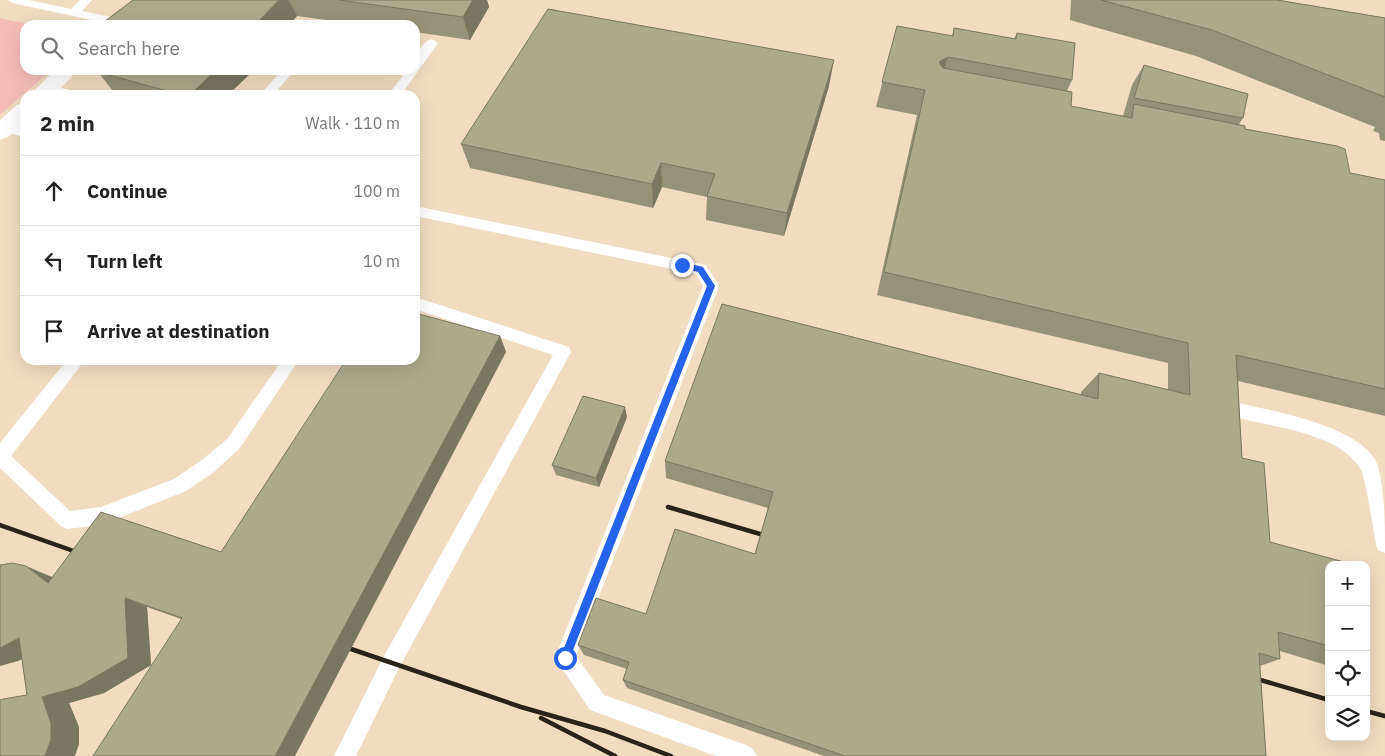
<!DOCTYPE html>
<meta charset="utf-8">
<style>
:root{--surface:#fff;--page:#f6f6f6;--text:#222;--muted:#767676;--line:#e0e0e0}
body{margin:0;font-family:"IBM Plex Sans",sans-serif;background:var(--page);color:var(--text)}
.controls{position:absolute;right:15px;bottom:15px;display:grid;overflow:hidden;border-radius:10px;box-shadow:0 5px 20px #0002}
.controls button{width:45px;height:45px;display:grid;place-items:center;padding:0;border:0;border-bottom:1px solid var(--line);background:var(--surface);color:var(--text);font:25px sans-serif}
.stop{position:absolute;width:15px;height:15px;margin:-11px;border:4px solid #2563eb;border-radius:50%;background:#fff}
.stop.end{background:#2563eb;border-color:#fff;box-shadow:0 1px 5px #0008}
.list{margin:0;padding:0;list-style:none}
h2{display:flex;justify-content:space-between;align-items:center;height:65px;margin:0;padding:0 20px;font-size:21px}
h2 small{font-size:16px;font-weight:400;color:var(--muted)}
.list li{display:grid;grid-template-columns:32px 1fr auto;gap:15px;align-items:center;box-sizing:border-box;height:70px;padding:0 20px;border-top:1px solid var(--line)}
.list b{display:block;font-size:19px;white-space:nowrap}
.list em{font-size:16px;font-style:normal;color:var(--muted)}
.icon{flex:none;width:28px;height:28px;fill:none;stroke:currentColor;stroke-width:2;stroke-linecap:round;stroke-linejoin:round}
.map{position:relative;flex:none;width:1385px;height:756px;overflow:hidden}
.search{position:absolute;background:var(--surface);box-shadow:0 5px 20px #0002;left:20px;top:20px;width:400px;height:55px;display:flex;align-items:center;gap:12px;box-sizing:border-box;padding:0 18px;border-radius:15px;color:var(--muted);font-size:19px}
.panel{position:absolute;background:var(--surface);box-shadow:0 5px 20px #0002;left:20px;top:90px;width:400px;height:275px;border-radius:15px}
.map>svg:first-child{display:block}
</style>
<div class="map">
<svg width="1385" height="756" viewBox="0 0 1385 756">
<rect width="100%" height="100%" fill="#f0dcc1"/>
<polygon fill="#f7bcb8" points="0,18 32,25 25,25 25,70 51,70 0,115"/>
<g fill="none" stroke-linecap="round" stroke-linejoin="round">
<g fill="#fff" fill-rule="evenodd">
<polygon points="7,0 29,0 71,9 80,0 92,0 82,11 121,19 123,22 121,25 114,25 13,3"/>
<path d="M432,39L438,43L401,95H388L407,70H415C415,59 420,42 432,39Z"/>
<polygon points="282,70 295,70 273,95 260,95"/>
<polygon points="48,85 79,92 81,95 56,95 44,92 42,89"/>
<polygon points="5,124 25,127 25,137 0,131 0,125"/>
<polygon points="415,206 706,265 719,286 576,656 604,695 746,745 753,749 757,756 716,756 590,710 555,658 703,286 696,274 415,216"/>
<polygon points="415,297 569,347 571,352 398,670 356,756 334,756 384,656 553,355 415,309"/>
<polygon points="67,360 85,360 11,456 70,511 101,507 174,479 202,460 228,438 282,360 299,360 240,448 214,472 186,491 101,525 67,529 61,526 0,468 0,443"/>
<path d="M1229,401C1267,410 1364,425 1378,466C1385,494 1385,524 1385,553L1378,550L1376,544C1373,530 1366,478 1360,468C1335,429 1264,428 1223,413L1221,408L1223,403Z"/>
</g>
<g fill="#fff" fill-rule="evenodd">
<polygon points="55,70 78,70 54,95 30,95"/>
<polygon points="25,103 25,122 8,137 0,140 0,120 17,105"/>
</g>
<g stroke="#2a2319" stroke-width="4.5">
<polyline points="668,507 774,538"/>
<polyline points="0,525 85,555"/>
<polyline points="351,649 521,707 605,731 671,756"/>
<polyline points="1247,676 1329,700"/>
<polyline points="1366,711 1385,716"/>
<polyline points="541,718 615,756"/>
</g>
</g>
<g fill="#959278">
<polygon points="133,0 487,0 489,7 470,40 415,32 415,25 363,25 297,16 289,25 100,25"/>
<polygon points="1071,0 1277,0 1385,18 1385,141 1380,140 1379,133 1373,131 1375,127 1196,56 1070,20"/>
<polygon points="897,26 952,36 954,28 1014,39 1017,33 1072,80 1067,91 1071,106 1123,116 1132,85 1144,65 1243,118 1239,124 1245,129 1350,173 1385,180 1385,416 1238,381 1242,458 1270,542 1329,565 1329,666 1280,651 1280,659 1260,666 1266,756 824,756 627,688 623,680 627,669 584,655 578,645 646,614 755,554 768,508 666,478 665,461 1081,395 1081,392 1099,373 1168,390 1168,363 877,295 917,115 876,107"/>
<polygon points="101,70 254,70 228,95 116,95 98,72"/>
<polygon points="829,86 784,236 706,220 707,197 662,187 653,208 470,168 461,144"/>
<polygon points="500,336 506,352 181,619 147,607 151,665 104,693 69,703 79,727 79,744 27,695 22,659 18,661 52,577 221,552"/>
<polygon points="627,417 599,487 556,475 552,465"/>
</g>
<g fill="#797762">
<polygon points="279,0 289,0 297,16 289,25 255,25"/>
<polygon points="473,0 487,0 489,7 470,40 463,17"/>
<polygon points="948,57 939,82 939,62"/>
<polygon points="834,60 829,86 784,236 787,213"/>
<polygon points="216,70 254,70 228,95 190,95"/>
<polygon points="661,163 662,187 653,208 652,184"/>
<polygon points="500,336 506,352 295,756 275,756"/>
<polygon points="625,407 627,417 599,487 596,478"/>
<polygon points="26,566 52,577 73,593 48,583"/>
<polygon points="125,598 147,607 151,665 104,693 69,703 79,727 79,744 75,756 45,756 42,697"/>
<polygon points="19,638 46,646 18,661 0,666 0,648"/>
</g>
<g fill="#adaa8c" stroke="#797762">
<polygon points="133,0 279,0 255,25 100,25"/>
<polygon points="339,0 473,0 463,17"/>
<polygon points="1101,0 1277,0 1385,18 1385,97 1212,30"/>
<polygon points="548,9 834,60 787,213 707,196 715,174 661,163 652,184 461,144"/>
<polygon points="897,26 953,36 954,28 1016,39 1017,33 1075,43 1072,80 948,57 939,62 943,68 1072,92 1071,106 1132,118 1134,104 1245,126 1245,129 1337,146 1345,149 1350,173 1385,180 1385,389 1236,355 1242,458 1264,463 1270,542 1355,565 1329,565 1329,646 1278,632 1280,659 1259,653 1266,756 845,756 623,680 629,662 578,645 596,598 646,614 675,529 755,554 773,492 665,461 722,304 1098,399 1099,373 1190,395 1188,343 884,272 925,90 882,82"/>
<polygon points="1144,65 1248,94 1243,118 1134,98"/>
<polygon points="101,70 216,70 190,95 182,95 98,72"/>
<polygon points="415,313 500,336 275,756 93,756 182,618 125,598 128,658 78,687 42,697 51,723 51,740 45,756 0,756 0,700 3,699 27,695 19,638 0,648 0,565 12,563 26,566 48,583 101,512 221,552 346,360 415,360"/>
<polygon points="583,396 625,407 596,478 552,465"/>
</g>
<polygon fill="#2563eb" points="682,262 703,267 715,286 570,658 565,663 560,658 707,286 698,272 679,267 679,263"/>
</svg>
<div class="controls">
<button>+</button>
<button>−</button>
<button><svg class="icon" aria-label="locate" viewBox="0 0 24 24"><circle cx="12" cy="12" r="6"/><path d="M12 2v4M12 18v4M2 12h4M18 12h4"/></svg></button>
<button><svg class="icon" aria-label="layers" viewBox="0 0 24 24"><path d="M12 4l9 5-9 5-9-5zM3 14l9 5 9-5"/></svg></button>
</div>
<div class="stop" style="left:565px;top:658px"></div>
<div class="stop end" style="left:682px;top:265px"></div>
<div class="search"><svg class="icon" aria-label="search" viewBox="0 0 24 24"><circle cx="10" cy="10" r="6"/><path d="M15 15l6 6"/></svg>Search here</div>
<section class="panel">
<h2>2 min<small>Walk · 110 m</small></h2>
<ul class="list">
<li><svg class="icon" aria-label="ahead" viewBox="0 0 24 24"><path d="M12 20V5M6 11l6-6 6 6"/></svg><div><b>Continue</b></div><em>100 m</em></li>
<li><svg class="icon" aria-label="left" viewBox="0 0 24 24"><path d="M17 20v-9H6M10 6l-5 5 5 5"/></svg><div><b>Turn left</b></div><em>10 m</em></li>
<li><svg class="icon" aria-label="arrive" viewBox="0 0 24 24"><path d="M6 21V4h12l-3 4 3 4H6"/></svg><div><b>Arrive at destination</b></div></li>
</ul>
</section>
</div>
